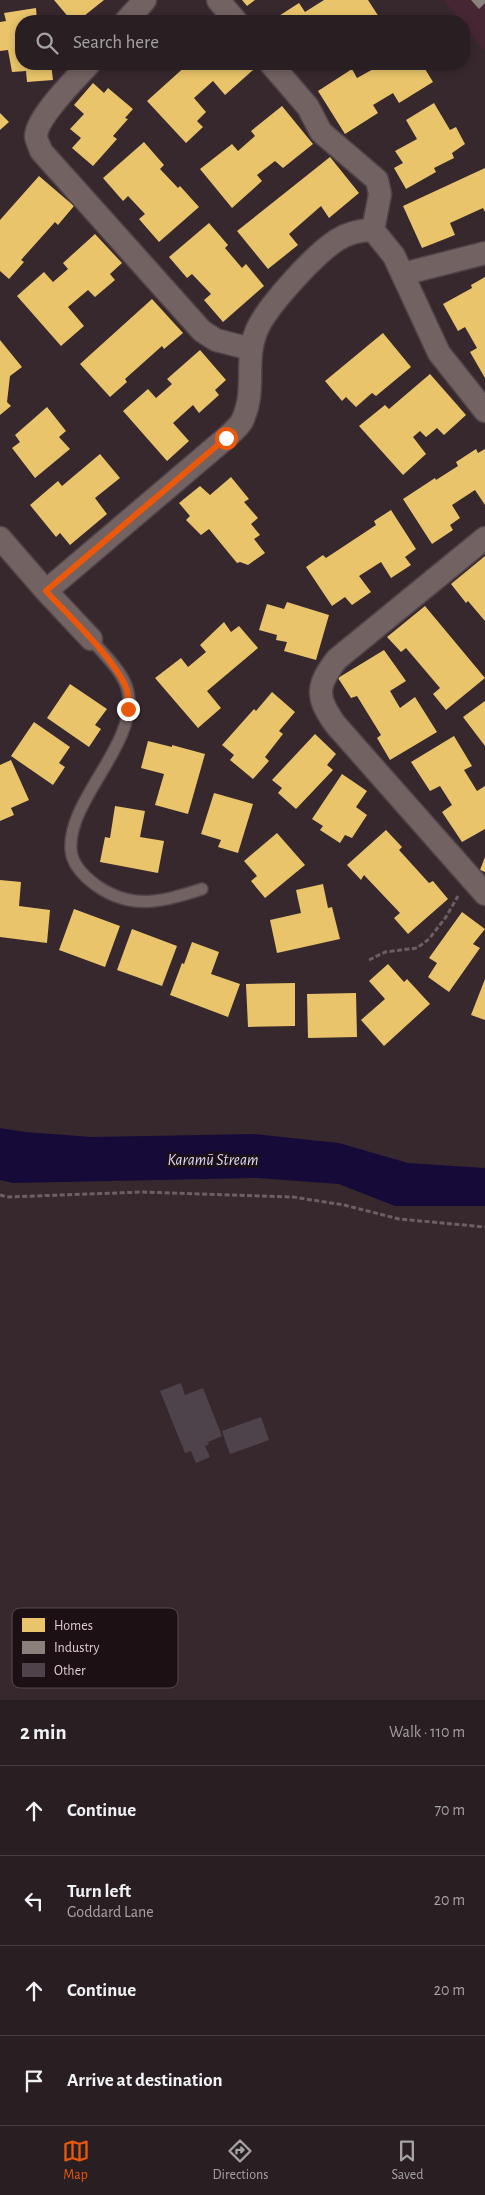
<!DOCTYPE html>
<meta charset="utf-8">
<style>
:root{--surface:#291e22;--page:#31272a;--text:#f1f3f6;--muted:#a5a2a5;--line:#453c40;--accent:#ea580c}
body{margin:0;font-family:"Alegreya Sans",sans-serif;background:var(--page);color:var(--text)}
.stop{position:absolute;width:15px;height:15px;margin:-11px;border:4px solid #ea580c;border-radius:50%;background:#fff}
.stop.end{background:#ea580c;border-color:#fff;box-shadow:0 1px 5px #0008}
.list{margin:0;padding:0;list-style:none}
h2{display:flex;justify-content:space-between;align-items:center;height:65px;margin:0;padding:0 20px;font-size:21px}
h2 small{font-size:16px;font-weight:400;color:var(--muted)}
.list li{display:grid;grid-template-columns:32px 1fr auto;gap:15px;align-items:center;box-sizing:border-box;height:90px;padding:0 20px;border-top:1px solid var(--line)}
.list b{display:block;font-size:19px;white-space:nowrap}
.list p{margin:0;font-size:16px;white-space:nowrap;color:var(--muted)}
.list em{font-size:16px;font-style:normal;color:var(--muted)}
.icon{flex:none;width:28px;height:28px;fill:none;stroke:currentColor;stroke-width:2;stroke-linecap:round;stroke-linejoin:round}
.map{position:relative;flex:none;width:485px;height:1700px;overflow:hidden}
.search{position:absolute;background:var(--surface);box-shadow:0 2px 8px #0003;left:15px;right:15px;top:15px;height:55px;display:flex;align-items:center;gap:12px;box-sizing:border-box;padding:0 18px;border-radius:20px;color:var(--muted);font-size:19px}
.sheet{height:425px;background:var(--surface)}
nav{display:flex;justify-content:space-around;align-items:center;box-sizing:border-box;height:70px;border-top:1px solid var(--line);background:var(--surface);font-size:14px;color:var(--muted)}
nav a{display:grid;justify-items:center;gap:2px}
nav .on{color:var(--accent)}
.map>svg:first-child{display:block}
</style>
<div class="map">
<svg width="485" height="1700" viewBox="0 0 485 1700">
<rect width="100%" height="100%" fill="#37282e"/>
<polygon fill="#462633" points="444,0 485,0 485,51 464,25 464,21 461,21"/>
<polygon fill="#160b38" points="0,1128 25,1132 92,1137 254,1134 339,1143 408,1163 485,1168 485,1206 395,1206 339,1184 258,1178 13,1183 0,1180"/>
<g fill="#e9c46a">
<polygon points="54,0 104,0 79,20 76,15 70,19"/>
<polygon points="242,0 255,0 247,6"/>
<polygon points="324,0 368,0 379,17 371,21 271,21 299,3 305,12"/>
<polygon points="36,8 37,21 21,21 21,64 51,64 53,80 27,82 26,71 12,72 8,50 0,51 0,22 6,21 4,13"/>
<polygon points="188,64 247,64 253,70 225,95 213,81 194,98 206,112 197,121 203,127 186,143 147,101"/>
<polygon points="375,64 422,64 433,82 399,103 393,93 373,105 378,113 345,134 318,91 352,69 357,78 377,67"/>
<polygon points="93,83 104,93 108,88 133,109 125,118 128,119 113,136 117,139 93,166 72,148 81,138 70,129 84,114 74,105"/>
<polygon points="434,103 450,130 456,127 465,144 452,153 454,158 434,168 436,172 406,189 394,168 403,163 395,151 417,139 406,120"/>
<polygon points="282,106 313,144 283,168 275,161 257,175 262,181 232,208 200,169 232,144 238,151 255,136 251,131"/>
<polygon points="0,113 9,122 0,130"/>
<polygon points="144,142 164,165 160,169 178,188 180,186 199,207 159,242 139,219 145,214 128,196 123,201 103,178"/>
<polygon points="330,157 359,193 329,218 321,206 289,234 298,245 268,269 237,231"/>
<polygon points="485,168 485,212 483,208 450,223 455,235 422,248 403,206"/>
<polygon points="39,176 74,206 58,225 55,222 21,260 24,262 9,279 0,271 0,220"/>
<polygon points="209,223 228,245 225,248 242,268 246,264 264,286 223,322 204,300 211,294 192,274 187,278 169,257"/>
<polygon points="95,234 122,263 110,274 115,280 95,297 88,290 68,307 84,326 61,346 17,296 44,272 53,282 68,269 63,263"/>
<polygon points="485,277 485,378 470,352 477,348 465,327 458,331 443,304 472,288 471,285"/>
<polygon points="152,299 183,333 164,349 162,346 125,379 127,382 110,397 80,364"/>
<polygon points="383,333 411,367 376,396 372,393 356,407 346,397 342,401 325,381"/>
<polygon points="0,340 22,367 10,376 7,402 11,406 0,415"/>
<polygon points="200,350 226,380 215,390 219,395 199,413 193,405 173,423 189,441 167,461 123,411 148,389 156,398 172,384 167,379"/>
<polygon points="430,374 466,415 444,435 437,428 426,437 420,431 413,437 426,454 403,475 359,426 385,405 389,409"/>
<polygon points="47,407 66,431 59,437 70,449 35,478 12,448 20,442 15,435"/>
<polygon points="476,449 478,453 485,449 485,505 475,490 452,505 460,518 450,525 453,530 432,544 403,499 435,478 436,480 458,466 456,462"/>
<polygon points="100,454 120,478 95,498 107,514 70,545 60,533 56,537 30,505 58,481 62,486"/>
<polygon points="231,477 249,499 244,502 258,518 251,524 260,535 254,539 265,553 248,565 240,562 237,563 209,529 201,535 186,520 190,516 179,503 200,486 210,495"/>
<polygon points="391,510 416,549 405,557 411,565 391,578 381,562 359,576 371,592 352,605 345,597 332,606 306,567 323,555 326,558 376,525 374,521"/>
<polygon points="485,556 485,621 468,601 466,603 451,584"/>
<polygon points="287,602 329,615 316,660 284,651 287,642 276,640 277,635 259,630 267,604 284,609"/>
<polygon points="425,606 485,678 446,710 433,694 440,688 406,648 401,652 387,637"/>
<polygon points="224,622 231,632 239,626 258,648 207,691 221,708 198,728 155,678 181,658 188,667 206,652 200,645"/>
<polygon points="384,650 406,681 390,691 400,708 415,697 437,732 390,760 377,738 381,735 357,696 351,698 338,678"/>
<polygon points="70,684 107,709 95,725 101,729 89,747 47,718"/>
<polygon points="272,692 295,712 279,731 283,734 265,757 269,761 253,779 230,760 234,755 222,745 254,709 256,711"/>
<polygon points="485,701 485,746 463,717"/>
<polygon points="34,722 70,747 59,763 65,767 53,785 11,756"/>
<polygon points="315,734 336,754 327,765 333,770 296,809 278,793 282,788 272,780"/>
<polygon points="454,736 472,766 464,770 477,791 485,786 485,829 462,842 442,812 452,805 440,786 430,791 411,762"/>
<polygon points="148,741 172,747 172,745 205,754 188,814 155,805 164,774 141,768"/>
<polygon points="11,760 29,800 11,808 14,815 0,821 0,765"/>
<polygon points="342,774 367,791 356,807 367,815 352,838 345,835 340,843 320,830 323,826 312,819"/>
<polygon points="214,793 253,804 238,853 218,847 221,840 201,834"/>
<polygon points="115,806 145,811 140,837 164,841 158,873 100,862 105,837 110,838"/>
<polygon points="386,830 402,847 399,850 429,883 433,881 448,899 408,934 394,918 400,913 364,875 361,880 347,865"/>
<polygon points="277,833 305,865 265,898 251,881 257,876 244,861"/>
<polygon points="485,857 485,872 480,870"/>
<polygon points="0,880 21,882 19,906 50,910 47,943 0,937"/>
<polygon points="323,884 328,908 332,907 340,939 277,953 270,920 301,913 296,890"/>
<polygon points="74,909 120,926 105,967 59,950"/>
<polygon points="462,912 485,929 473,944 480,948 449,992 428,977 437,963 429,958"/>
<polygon points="132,929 177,946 162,986 117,970"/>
<polygon points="192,942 219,952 211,974 240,984 228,1017 170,995 182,963 184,964"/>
<polygon points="388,964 404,982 407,979 430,1004 384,1046 361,1020 385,999 369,981"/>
<polygon points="485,979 485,1020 471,1015"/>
<polygon points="295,983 295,1026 248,1027 246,984"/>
<polygon points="356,993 357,1037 308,1038 307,994"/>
</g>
<polygon fill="#8a817c" points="471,0 485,0 485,3 479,9"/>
<g fill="#4e434a">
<polygon points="181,1383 185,1395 203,1388 222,1436 208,1442 209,1444 205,1446 210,1457 196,1463 191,1451 185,1453 160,1391"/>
<polygon points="261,1417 269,1440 230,1454 222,1431"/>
</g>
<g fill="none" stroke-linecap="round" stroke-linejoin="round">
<defs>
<path id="lane" d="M91,639C103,654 124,672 128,692C138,744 67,800 71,850C72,865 86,878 97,886C133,911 164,901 202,889"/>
<g id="street">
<polyline points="218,0 236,21"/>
<polyline points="126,21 145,0"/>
<path d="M89,64C76,79 37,116 36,136C36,140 40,147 41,151L202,331L216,340L251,349"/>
<polyline points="271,64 308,107 321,132 377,180 380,194 373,230"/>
<polyline points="403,274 485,253"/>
<polyline points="0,538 46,591 91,639"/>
<path d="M485,538L337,659C316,686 316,697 335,724L485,894"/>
<path d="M46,591L226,438C231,433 238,428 242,421C257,391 244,361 256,332C265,308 315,254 337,240C348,233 360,230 373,230L394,256L439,353L485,411"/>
</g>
</defs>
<use href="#lane" stroke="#504449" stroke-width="14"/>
<use href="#street" stroke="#504449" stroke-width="25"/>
<g stroke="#6d5f60" stroke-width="3" stroke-dasharray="5 2.5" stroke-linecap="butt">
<polyline points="369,960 385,952 417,948 429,939 446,917 458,896"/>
<polyline points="0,1195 7,1197 143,1192 293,1197 344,1205 399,1219 485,1227"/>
</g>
<use href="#lane" stroke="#726261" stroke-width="11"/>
<use href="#street" stroke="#726261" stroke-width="22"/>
</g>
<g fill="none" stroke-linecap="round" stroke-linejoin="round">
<path stroke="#ea580c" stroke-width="6" d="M128,709C128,703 129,696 127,690C117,661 68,615 46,591L226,438"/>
</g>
<g text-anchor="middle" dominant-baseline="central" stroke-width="5" stroke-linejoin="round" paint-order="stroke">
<g font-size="16" font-style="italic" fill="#dadafd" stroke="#1c1015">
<text x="213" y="1160">Karamū Stream</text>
</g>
</g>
<rect x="12" y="1608" width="166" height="80" rx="8" fill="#1c1015" stroke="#56484e" stroke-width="1"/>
<rect x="22" y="1618" width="23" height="14" fill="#e9c46a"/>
<rect x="22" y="1641" width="23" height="13" fill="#8a817c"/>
<rect x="22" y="1663" width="23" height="14" fill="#4e434a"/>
<g font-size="14" fill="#dfccd3">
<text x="54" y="1630">Homes</text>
<text x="54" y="1652">Industry</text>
<text x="54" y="1675">Other</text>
</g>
</svg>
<div class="stop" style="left:226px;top:438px"></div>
<div class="stop end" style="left:128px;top:709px"></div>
<div class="search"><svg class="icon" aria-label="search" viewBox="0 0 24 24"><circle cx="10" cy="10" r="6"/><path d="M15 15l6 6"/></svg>Search here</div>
</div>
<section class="sheet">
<h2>2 min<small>Walk · 110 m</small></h2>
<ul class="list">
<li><svg class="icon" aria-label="ahead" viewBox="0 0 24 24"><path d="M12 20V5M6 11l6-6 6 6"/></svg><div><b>Continue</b></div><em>70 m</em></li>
<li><svg class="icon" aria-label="left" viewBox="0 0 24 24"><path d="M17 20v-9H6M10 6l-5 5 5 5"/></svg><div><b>Turn left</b><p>Goddard Lane</p></div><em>20 m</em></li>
<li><svg class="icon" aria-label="ahead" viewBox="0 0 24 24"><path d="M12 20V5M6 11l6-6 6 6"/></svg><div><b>Continue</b></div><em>20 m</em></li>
<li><svg class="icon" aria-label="arrive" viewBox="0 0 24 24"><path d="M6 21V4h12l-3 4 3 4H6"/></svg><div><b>Arrive at destination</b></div></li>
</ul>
</section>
<nav>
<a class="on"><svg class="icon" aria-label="map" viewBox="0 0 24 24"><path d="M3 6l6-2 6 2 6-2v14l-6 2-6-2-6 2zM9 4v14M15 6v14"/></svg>Map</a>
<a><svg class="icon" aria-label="directions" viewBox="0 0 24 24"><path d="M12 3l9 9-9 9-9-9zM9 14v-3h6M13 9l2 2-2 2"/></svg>Directions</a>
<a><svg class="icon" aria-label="saved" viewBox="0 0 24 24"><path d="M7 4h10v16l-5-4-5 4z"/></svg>Saved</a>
</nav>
